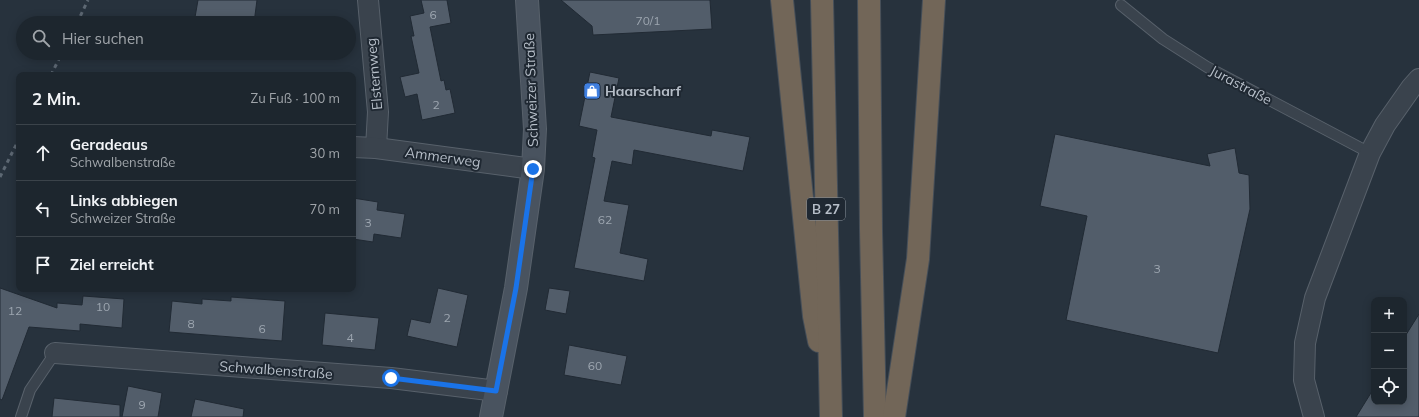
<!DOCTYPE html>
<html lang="de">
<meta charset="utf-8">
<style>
:root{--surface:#1d262e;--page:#252e36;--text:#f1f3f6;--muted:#a0a5aa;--line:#3b434a}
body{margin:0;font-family:Mulish,sans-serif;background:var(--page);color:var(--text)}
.controls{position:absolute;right:12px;bottom:12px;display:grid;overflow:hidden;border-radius:8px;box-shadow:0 2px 10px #0003}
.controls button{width:36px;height:36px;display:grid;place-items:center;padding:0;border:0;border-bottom:1px solid var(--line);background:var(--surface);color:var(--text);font:20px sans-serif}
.stop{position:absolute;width:12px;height:12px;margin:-9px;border:3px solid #1a73e8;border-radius:50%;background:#fff}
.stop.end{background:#1a73e8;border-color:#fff;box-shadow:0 1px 4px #0008}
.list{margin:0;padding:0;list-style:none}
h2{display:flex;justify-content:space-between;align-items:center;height:52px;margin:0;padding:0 16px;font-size:17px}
h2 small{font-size:13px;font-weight:400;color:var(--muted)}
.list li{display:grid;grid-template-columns:26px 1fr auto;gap:12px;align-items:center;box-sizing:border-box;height:56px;padding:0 16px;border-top:1px solid var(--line)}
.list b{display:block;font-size:15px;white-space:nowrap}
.list p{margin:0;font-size:13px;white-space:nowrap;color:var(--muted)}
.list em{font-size:13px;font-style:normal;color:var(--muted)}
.icon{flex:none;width:22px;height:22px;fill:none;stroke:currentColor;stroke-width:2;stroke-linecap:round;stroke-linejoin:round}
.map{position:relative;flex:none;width:1419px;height:417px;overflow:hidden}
.search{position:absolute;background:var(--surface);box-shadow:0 2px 10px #0003;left:16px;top:16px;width:340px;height:44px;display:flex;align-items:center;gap:10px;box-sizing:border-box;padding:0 14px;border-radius:22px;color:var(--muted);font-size:15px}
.panel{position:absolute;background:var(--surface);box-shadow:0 2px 10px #0003;left:16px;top:72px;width:340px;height:220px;border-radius:8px}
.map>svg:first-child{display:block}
</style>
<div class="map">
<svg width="1419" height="417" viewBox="0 0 1419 417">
<rect width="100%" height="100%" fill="#27323d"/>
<g fill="#525d6a" stroke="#212a34">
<polygon points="198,0 257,0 254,23 194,23"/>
<polygon points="421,0 447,0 451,23 430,27 441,81 444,80 446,90 450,89 455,113 422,120 417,94 405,97 400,77 419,73 411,36 414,36 410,16 424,13"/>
<polygon points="561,0 710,0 712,29 593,35 592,26"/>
<polygon points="590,72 619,78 611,117 711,136 712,130 750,137 743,171 634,150 632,165 612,161 604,201 629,205 620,253 648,259 644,281 574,268 595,158 592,157 597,130 579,126"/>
<polygon points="1055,134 1210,166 1207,154 1235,148 1239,173 1249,175 1250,209 1218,353 1066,320 1087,216 1040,206"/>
<polygon points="353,198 378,202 377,210 405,214 401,238 374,234 373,242 353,239"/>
<polygon points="0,288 57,308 57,303 82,305 83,296 124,299 122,328 80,324 80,331 29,327 2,400 0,399"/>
<polygon points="438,288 468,295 457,347 407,336 411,319 430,323"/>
<polygon points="549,288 570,291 566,314 545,310"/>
<polygon points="231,297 285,301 282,341 169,332 172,301 202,304 202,299 231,301"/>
<polygon points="325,313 379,318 375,350 322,345"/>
<polygon points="1419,314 1419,417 1356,417 1374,388 1374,402 1404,402 1404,338"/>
<polygon points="569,345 627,356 621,385 564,375"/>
<polygon points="128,386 162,393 158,417 122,417"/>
<polygon points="54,398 120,405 120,417 52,417"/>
<polygon points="195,399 244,409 243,417 191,417"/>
</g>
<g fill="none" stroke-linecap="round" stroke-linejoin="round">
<defs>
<g id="lane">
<polyline points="1121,5 1163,39 1207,67 1370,153"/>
<polyline points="21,417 30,390 55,353"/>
</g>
<g id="street">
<polyline points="368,0 378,112 376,148"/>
<polyline points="353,147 376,148 533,169"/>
<polyline points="55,353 391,378 497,391"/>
<polyline points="1314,417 1304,380 1305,343 1315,298 1370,153 1385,125 1411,88 1419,79"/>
</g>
<polyline id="secondary" points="491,417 516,288 533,169 535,129 527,0"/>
<g id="highway">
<polyline points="782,0 814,316 819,341"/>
<polyline points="822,0 831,417"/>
<polyline points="869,0 871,230 875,417"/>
<polyline points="894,417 918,259 934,0"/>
</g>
</defs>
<use href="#lane" stroke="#58616b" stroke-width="12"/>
<use href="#street" stroke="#58616b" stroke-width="22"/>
<use href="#secondary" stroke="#58616b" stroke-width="24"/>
<use href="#highway" stroke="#454e58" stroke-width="24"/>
<use href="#lane" stroke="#3a434d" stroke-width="10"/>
<use href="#street" stroke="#3a434d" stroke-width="20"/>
<use href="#secondary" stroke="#49535f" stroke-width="22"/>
<use href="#highway" stroke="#726658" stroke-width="22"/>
<g stroke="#5d6873" stroke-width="3" stroke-dasharray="4 4" stroke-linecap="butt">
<polyline points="77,23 88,0"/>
<polyline points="51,75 62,53"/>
<polyline points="0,177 19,139"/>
</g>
</g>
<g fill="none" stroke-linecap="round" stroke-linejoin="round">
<polyline stroke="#1a73e8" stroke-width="5" points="391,378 496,391 516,288 533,169"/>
</g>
<defs>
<symbol id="shop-square" viewBox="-11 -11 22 22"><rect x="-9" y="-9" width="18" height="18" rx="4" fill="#3f7fe0" stroke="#1f2832"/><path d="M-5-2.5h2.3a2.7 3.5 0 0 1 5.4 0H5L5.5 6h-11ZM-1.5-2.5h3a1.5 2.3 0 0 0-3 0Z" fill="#fff"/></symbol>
</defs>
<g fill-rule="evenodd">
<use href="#shop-square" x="582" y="81" width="20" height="20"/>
</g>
<g text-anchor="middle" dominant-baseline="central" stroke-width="4" stroke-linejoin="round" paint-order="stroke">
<g font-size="12" fill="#9da6b0">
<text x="433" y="14">6</text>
<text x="648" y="20">70/1</text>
<text x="436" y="104">2</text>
<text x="605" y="219">62</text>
<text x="368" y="222">3</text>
<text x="1157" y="268">3</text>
<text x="103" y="306">10</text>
<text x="15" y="310">12</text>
<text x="447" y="317">2</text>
<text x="191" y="323">8</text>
<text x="262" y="328">6</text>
<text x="350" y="337">4</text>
<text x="595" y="365">60</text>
<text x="142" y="404">9</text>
</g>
<rect fill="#1f2832" stroke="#89919b" stroke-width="1" x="807" y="198" width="38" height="22" rx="3"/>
<g font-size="13" font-weight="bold" fill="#b6bec8">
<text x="826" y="209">B 27</text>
</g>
<g font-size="14" fill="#b6bec8" stroke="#1f2832">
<text transform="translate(374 74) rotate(-95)">Elsternweg</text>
<text transform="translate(1241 85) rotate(28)">Jurastraße</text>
<text transform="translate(531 90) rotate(-92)">Schweizer Straße</text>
<text transform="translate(443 157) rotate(8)">Ammerweg</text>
<text transform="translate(276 370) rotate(4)">Schwalbenstraße</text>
</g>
<g font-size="14" font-weight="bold" fill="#b6bec8" stroke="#1f2832" text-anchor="start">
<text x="605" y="91">Haarscharf</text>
</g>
</g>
</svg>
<div class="controls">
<button>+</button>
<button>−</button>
<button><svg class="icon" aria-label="locate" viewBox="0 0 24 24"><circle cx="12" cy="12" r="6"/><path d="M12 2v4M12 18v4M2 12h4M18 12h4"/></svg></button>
</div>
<div class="stop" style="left:391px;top:378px"></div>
<div class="stop end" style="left:533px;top:169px"></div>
<div class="search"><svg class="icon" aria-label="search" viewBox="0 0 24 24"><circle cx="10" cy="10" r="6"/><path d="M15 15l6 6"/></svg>Hier suchen</div>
<section class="panel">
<h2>2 Min.<small>Zu Fuß · 100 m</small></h2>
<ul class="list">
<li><svg class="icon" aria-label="ahead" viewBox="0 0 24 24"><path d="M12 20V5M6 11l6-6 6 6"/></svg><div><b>Geradeaus</b><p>Schwalbenstraße</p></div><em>30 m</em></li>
<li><svg class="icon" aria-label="left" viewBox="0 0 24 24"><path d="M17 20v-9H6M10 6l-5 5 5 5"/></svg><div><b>Links abbiegen</b><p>Schweizer Straße</p></div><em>70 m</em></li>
<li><svg class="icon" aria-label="arrive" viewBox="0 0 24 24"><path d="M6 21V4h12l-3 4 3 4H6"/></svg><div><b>Ziel erreicht</b></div></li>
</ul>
</section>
</div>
